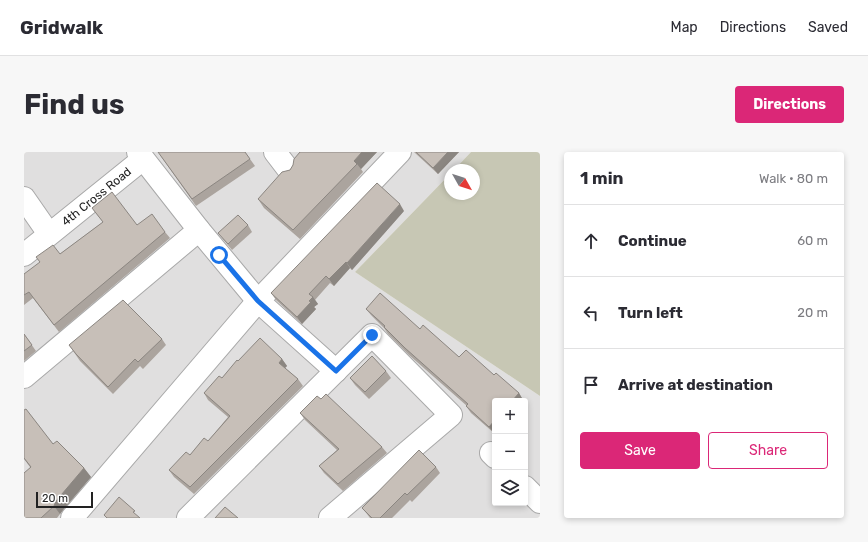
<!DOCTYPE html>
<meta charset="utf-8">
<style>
:root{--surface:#fff;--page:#f7f7f7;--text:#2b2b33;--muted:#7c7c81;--line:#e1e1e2;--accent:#db2777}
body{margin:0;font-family:Rubik,sans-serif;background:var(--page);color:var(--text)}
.controls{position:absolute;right:12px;bottom:12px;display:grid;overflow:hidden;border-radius:4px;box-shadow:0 2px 6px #0003}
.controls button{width:36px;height:36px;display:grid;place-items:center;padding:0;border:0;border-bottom:1px solid var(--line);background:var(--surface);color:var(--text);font:20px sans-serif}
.compass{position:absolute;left:420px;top:12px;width:36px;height:36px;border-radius:50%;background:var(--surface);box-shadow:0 2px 6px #0003;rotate:129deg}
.scale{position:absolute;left:12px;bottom:10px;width:57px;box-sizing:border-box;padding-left:4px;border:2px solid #222;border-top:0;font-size:11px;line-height:14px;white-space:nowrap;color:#222;-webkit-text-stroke:3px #fff;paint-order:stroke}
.stop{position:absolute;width:12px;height:12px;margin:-9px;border:3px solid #1a73e8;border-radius:50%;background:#fff}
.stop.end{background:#1a73e8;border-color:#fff;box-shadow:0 1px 4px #0008}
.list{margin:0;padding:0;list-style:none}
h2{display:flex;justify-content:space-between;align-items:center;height:52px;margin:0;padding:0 16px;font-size:17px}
h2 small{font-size:13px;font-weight:400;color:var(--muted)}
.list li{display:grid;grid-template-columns:26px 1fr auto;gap:12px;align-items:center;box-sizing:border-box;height:72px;padding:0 16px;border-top:1px solid var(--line)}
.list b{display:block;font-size:15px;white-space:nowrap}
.list em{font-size:13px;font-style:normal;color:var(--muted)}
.actions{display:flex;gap:8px;padding:12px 16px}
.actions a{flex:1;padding:9px 0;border:1px solid var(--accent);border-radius:4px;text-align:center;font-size:14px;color:var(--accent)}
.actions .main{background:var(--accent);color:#fff}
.icon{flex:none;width:22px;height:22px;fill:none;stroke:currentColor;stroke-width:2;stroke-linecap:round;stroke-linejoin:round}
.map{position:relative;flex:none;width:516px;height:366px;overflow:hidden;border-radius:4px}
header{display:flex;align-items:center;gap:24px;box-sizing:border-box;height:56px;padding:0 20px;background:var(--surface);border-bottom:1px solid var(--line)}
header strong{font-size:19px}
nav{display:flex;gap:22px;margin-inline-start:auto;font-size:14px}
.intro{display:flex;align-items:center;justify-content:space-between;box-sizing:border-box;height:96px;padding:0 24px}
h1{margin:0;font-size:28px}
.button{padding:10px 18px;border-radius:4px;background:var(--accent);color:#fff;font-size:14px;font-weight:700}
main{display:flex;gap:24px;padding:0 24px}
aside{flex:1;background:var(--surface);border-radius:4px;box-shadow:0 2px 6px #0003}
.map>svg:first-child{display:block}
</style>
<header>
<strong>Gridwalk</strong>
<nav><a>Map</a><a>Directions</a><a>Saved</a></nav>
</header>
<div class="intro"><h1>Find us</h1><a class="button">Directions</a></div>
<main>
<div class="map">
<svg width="516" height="366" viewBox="0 0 516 366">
<rect width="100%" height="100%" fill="#f2efe9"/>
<path fill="#e0dfdf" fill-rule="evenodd" d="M0,0H447L430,18H426V22L331,120L516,244V366H0ZM471,249H501V351H471Z"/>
<polygon fill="#c7c7b4" points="447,0 516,0 516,244 331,120 426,22 426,42 450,42 450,18 430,18"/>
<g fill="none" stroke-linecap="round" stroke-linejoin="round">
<defs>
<g id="minor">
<polyline points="114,0 175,78 234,149 312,219"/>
<polyline points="251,0 264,17"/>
<polyline points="0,46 25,82"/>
<path id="s1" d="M0,103L119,7"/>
<polyline points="0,225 175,78"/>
<polyline points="467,301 471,305"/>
<polyline points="501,335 516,350"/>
<polyline points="48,366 234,149 376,0"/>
<polyline points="164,366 348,183 427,263 306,366"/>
</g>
</defs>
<use href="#minor" stroke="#a9a9a9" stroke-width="24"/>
<use href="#minor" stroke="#fff" stroke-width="22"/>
</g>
<g fill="#aba49e">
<polygon points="134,0 221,0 231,14 172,54"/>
<polygon points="276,0 353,0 337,17 339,20 276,87 240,56 234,47 266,18 269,13"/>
<polygon points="390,0 435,0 414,22"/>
<polygon points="68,56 113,73 141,80 146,86 35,180 9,146 0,153 0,122 36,102 79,70"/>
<polygon points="380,59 328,118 326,116 310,134 306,131 291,148 294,152 290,155 292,157 278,172 252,148 247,141"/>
<polygon points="224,73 228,80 208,98 194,81"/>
<polygon points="342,157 396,177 435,205 470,223 495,241 499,248 471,249 471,280 470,281 447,261 442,254 443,254 385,203 364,182 360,176 347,163"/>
<polygon points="0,182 12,199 0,209"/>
<polygon points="138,187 142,193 119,217 116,214 89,242 56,209 45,193"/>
<polygon points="258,207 263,214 261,216 274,227 279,234 170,342 150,325 145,318 184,289 204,265 184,248 180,241 198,226 214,209"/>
<polygon points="362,219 367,226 345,247 331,233 326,226"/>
<polygon points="0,258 29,292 60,316 67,325 39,358 33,366 0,366 6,315 0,307"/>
<polygon points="276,261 358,295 363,301 319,339 300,321 295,314 313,298 281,268"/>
<polygon points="412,315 416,321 388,350 386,348 368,366 346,366 343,362 338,356"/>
</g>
<g fill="#8b8681">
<polygon points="338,0 353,0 337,17 333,12 330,9"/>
<polygon points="424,0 435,0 414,22 409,16"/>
<polygon points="376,52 380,59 328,118 323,111"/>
<polygon points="322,110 326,116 310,134 305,127"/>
<polygon points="289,145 294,152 290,155 292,157 278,172 273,165"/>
<polygon points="258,207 263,214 260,217 255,211"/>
<polygon points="495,241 499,248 499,249 488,249"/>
<polygon points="471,268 471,280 470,281 465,275"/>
<polygon points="60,316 67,325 39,358 36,362 30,354 32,349"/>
</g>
<g fill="#c7bfb8" stroke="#8b8681">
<polygon points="134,0 221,0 226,7 168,47"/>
<polygon points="276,0 338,0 330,9 333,12 269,78 234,47 258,20 266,18 269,13 270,7"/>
<polygon points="392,0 424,0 409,16"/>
<polygon points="353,31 376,52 323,111 322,110 305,127 302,124 285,142 289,145 285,149 287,150 273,165 247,141"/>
<polygon points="88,40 113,73 128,62 141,80 30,173 5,140 0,143 0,122 16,110 12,105 29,93 36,102 79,70 68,56"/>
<polygon points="214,63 224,73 204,92 194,81"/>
<polygon points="356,141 396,177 399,173 435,205 442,198 470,223 472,221 495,241 488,249 471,249 471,268 465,275 442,254 444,252 381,196 360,175 361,174 342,157"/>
<polygon points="99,148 138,187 114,210 111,207 84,235 52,202 45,193"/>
<polygon points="0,182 8,193 0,199"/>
<polygon points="236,186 258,207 255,211 274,227 166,335 145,318 162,300 166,303 180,286 184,289 206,264 180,241 195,224 198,226 213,208 214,209"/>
<polygon points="348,204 362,219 341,240 326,226"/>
<polygon points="302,242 358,295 314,332 295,314 315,297 276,261 293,244 297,247"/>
<polygon points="2,257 29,292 33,289 60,316 32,349 30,354 17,366 0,366 0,321 7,315 0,306 0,258"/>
<polygon points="395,298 412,315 383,343 381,341 356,366 348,366 338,356"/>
<polygon points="95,345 111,359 109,360 116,366 83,366 80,363"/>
<polygon points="201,355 214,366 191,366"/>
</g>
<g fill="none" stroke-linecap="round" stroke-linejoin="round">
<polyline stroke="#1a73e8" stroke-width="5" points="195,103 234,149 312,219 348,183"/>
</g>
<g text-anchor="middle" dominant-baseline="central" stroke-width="3" stroke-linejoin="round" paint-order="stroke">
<g font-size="12" fill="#222" stroke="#fff">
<text stroke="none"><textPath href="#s1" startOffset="93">4th Cross Road</textPath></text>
</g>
</g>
</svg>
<div class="controls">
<button>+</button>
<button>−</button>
<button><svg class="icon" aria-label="layers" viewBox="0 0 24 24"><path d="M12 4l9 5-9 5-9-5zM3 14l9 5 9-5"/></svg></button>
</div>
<svg class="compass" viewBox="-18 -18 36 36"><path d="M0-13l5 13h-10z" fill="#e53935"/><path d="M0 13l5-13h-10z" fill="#7c7c81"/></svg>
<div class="scale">20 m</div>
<div class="stop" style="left:195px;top:103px"></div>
<div class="stop end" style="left:348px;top:183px"></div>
</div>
<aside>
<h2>1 min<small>Walk · 80 m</small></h2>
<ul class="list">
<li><svg class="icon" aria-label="ahead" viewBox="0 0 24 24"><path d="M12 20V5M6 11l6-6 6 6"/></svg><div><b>Continue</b></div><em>60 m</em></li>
<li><svg class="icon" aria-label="left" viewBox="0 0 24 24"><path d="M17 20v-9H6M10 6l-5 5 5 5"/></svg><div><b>Turn left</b></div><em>20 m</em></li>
<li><svg class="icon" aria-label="arrive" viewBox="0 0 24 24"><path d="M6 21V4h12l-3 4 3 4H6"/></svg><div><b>Arrive at destination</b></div></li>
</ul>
<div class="actions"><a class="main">Save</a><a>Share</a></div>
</aside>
</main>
